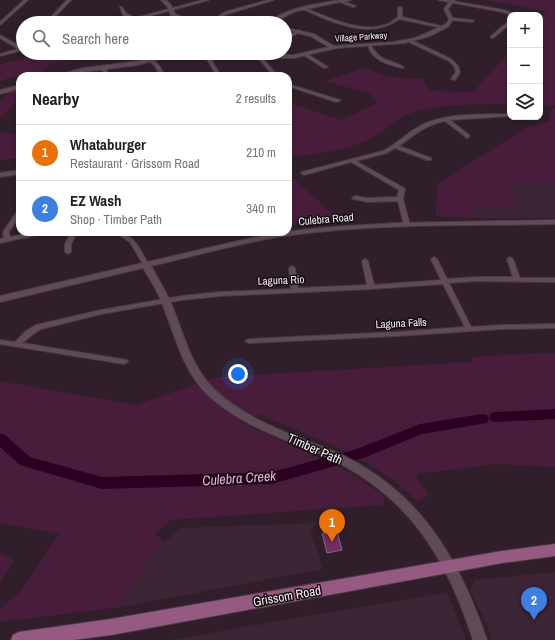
<!DOCTYPE html>
<meta charset="utf-8">
<style>
:root{--surface:#fff;--page:#f2f2f2;--text:#202124;--muted:#757577;--line:#e0e0e0;--accent:#526e31}
body{margin:0;font-family:"Archivo Narrow",sans-serif;background:var(--page);color:var(--text)}
.controls{position:absolute;right:12px;top:12px;display:grid;overflow:hidden;border-radius:8px;box-shadow:0 2px 6px #0003}
.controls button{width:36px;height:36px;display:grid;place-items:center;padding:0;border:0;border-bottom:1px solid var(--line);background:var(--surface);color:var(--text);font:20px sans-serif}
.you{position:absolute;left:238px;top:374px;width:14px;height:14px;margin:-10px;border:3px solid #fff;border-radius:50%;background:#1a73e8;box-shadow:0 0 0 6px #1a73e833}
.badge{display:grid;place-items:center;width:26px;height:26px;border-radius:50%;background:var(--accent);color:#fff;font-size:13px;font-weight:700}
.pin{position:absolute;translate:-50% -33px;filter:drop-shadow(0 1px 2px #0008)}
.pin::after{content:'';position:absolute;top:21px;width:14px;height:12px;background:inherit;clip-path:polygon(0 0,100% 0,50% 100%)}
.list{margin:0;padding:0;list-style:none}
h2{display:flex;justify-content:space-between;align-items:center;height:52px;margin:0;padding:0 16px;font-size:17px}
h2 small{font-size:13px;font-weight:400;color:var(--muted)}
.list li{display:grid;grid-template-columns:26px 1fr auto;gap:12px;align-items:center;box-sizing:border-box;height:56px;padding:0 16px;border-top:1px solid var(--line)}
.list b{display:block;font-size:15px;white-space:nowrap}
.list p{margin:0;font-size:13px;white-space:nowrap;color:var(--muted)}
.list em{font-size:13px;font-style:normal;color:var(--muted)}
.icon{flex:none;width:22px;height:22px;fill:none;stroke:currentColor;stroke-width:2;stroke-linecap:round;stroke-linejoin:round}
.map{position:relative;flex:none;width:555px;height:640px;overflow:hidden}
.search{position:absolute;background:var(--surface);box-shadow:0 2px 6px #0003;left:16px;top:16px;width:276px;height:44px;display:flex;align-items:center;gap:10px;box-sizing:border-box;padding:0 14px;border-radius:22px;color:var(--muted);font-size:15px}
.panel{position:absolute;background:var(--surface);box-shadow:0 2px 6px #0003;left:16px;top:72px;width:276px;height:164px;border-radius:12px}
.map>svg:first-child{display:block}
</style>
<div class="map">
<svg width="555" height="640" viewBox="0 0 555 640">
<rect width="100%" height="100%" fill="#301f2a"/>
<g fill="#3c2534">
<polygon points="507,183 555,184 555,218 477,218 472,208 516,207"/>
<polygon points="317,523 312,527 311,532 323,569 121,607 135,580 156,550 180,528"/>
<polygon points="555,572 555,640 491,640 487,625 470,590 475,580"/>
<polygon points="447,592 466,640 170,640"/>
</g>
<g fill="#481d3b">
<polygon points="484,0 555,0 555,106 540,104 540,18 546,11"/>
<path d="M510,52V103C476,106 436,102 404,116C394,120 387,130 377,135C352,150 317,155 288,156V103L341,120L378,103L369,93L325,81L364,68L390,77L423,79L430,91L473,92Z"/>
<polygon points="42,53 72,53 73,57 134,53 117,57 57,62 49,65 38,76 24,76 27,73 0,81 0,73 2,72 0,71 0,65"/>
<polygon points="20,80 20,97 0,119 0,102"/>
<polygon points="553,108 555,108 555,184 507,183 517,207 472,208 477,218 436,216 437,184 528,127 549,121"/>
<polygon points="0,132 20,135 20,158 0,160"/>
<polygon points="288,174 340,220 288,224"/>
<path d="M537,353H555V467L496,464L418,474L416,478L429,494L417,501C370,455 318,440 259,414L240,422L341,468L357,477L385,497L382,505L170,520L154,534L165,542C145,560 133,584 121,607L0,622V609L22,590L59,534L0,523V381L136,405L217,377L472,362V357Z"/>
<polygon points="0,553 14,560 0,584"/>
</g>
<g fill="none" stroke-linecap="round" stroke-linejoin="round">
<g fill="#2c0021" fill-rule="evenodd">
<polygon points="555,409 555,419 496,422 491,421 489,417 491,413 496,412"/>
<polygon points="482,414 487,415 489,419 487,423 422,434 366,457 272,484 102,489 20,465 0,447 0,434 5,435 30,457 102,477 272,472 357,449 420,424"/>
</g>
</g>
<polygon fill="#732d5f" stroke="#7e6977" points="337,531 342,550 327,553 322,533"/>
<g fill="none" stroke-linecap="round" stroke-linejoin="round">
<defs>
<g id="street">
<polygon points="24,0 28,0 0,25 0,22"/>
<polygon points="67,0 71,0 49,23 45,23"/>
<polygon points="203,0 209,0 124,23 118,23 131,19 123,15 120,7 122,7 126,13 135,18"/>
<polygon points="268,0 274,0 227,14 212,23 207,23 225,12"/>
<path d="M340,0H351L344,2L356,6L353,7L340,2L307,9C330,18 363,34 388,24C392,22 395,19 398,17V8L400,7L402,8V17L445,27L443,28L399,19C376,36 348,28 323,18C318,16 307,10 303,10C290,10 280,23 268,23C287,7 317,4 340,0Z"/>
<polygon points="438,0 446,0 504,10 517,15 512,15 503,12"/>
<polygon points="451,18 472,20 474,21 472,22 450,20 450,18"/>
<polygon points="509,21 510,21 510,24 493,38 491,38 491,36"/>
<polygon points="298,30 301,31 293,36 291,36 291,34"/>
<polygon points="0,35 23,48 23,50 0,56 0,54 18,49 0,38"/>
<polygon points="409,40 411,40 451,59 458,66 460,72 455,80 451,79 456,72 454,66 449,61 409,42"/>
<path d="M368,44H370C382,64 388,58 404,67L402,68C389,65 370,60 368,44Z"/>
<polygon points="203,53 207,53 221,76 217,76"/>
<polygon points="305,54 307,54 328,67 324,68 305,56"/>
<polygon points="260,55 262,55 264,60 278,76 274,76 260,60"/>
<path d="M150,60C158,61 161,69 165,76H161L155,66L150,62Z"/>
<polygon points="101,66 105,66 109,76 105,76 101,67"/>
<polygon points="288,84 340,100 340,101 336,102 288,86"/>
<path d="M510,114V116L450,120L469,135V137L467,138L445,121C425,125 414,135 399,146L431,158V160H427L395,148L387,153L356,161L404,188L405,189L403,199L410,225L409,226H405L404,225L398,201L368,202L353,199L352,198L355,196L368,198L397,197L399,190L351,162L304,175L301,173L302,172L383,151C397,144 408,132 422,125C449,112 481,115 510,114Z"/>
<polygon points="532,117 540,117 540,118 538,119"/>
<polygon points="20,170 20,174 0,177 0,173"/>
<polygon points="20,209 20,215 9,232 10,237 34,232 45,232 42,234 0,243 0,239 4,238 3,232 18,210"/>
<polygon points="71,232 77,232 71,244 71,252 68,254 65,252 65,244"/>
<path d="M114,232C134,232 140,250 149,265L148,266H144L130,242Z"/>
<polygon points="434,257 437,259 447,279 477,277 513,277 507,259 510,257 513,259 520,278 555,278 555,282 477,281 449,283 471,327 502,325 555,324 555,328 502,329 397,336 249,343 245,341 249,339 397,332 465,327 443,284 371,289 220,296 182,300 101,314 41,329 32,335 22,343 127,360 128,362 124,364 0,344 0,340 15,342 26,331 36,325 101,310 182,296 220,292 291,289 289,268 292,266 295,268 298,288 367,285 362,261 365,259 368,261 374,285 441,280 431,259"/>
</g>
<g id="secondary">
<path d="M161,0C170,0 172,6 175,14L196,23H190L171,16L167,6Z"/>
<polygon points="451,0 455,0 448,9 453,19 449,26 430,36 405,43 337,48 294,58 265,58 240,53 294,55 329,47 310,36 285,30 285,28 314,34 334,46 393,42 415,38 438,28 447,23 449,19 444,9"/>
<polygon points="173,53 183,53 138,65 84,72 65,76 54,76 84,68 138,61"/>
<polygon points="20,85 20,89 0,94 0,90"/>
<path d="M555,220V224C465,226 374,223 284,236C239,243 195,256 151,266C158,278 165,290 171,303C184,334 191,368 216,391C249,421 291,434 331,450C417,487 458,555 487,640H473C446,556 407,493 324,456C284,439 242,426 209,396C182,371 175,335 162,303C157,290 150,279 143,268L0,302V296L238,241L282,232L331,227L395,223Z"/>
</g>
<polygon id="primary" points="555,544 555,556 502,563 111,635 73,640 11,640 13,635 19,632 111,619 502,551"/>
</defs>
<use href="#street" stroke="#4a3a45" stroke-width="2"/>
<use href="#secondary" stroke="#4a3a45" stroke-width="2"/>
<use href="#primary" stroke="#4a3a45" stroke-width="2"/>
<use href="#street" fill="#5f4b57" fill-rule="evenodd"/>
<use href="#secondary" fill="#5f4b57" fill-rule="evenodd"/>
<use href="#primary" fill="#965a82" fill-rule="evenodd"/>
</g>
<g text-anchor="middle" dominant-baseline="central" stroke-width="3" stroke-linejoin="round" paint-order="stroke">
<g font-size="9" fill="#f9edf5" stroke="#130c11">
<text transform="translate(361 37) rotate(-4)">Village Parkway</text>
</g>
<g font-size="11" fill="#f9edf5" stroke="#130c11">
<text transform="translate(326 219) rotate(-5)">Culebra Road</text>
<text transform="translate(281 280) rotate(-2)">Laguna Rio</text>
<text transform="translate(401 323) rotate(-3)">Laguna Falls</text>
</g>
<g font-size="13" fill="#f9edf5" stroke="#130c11">
<text transform="translate(315 449) rotate(24)">Timber Path</text>
<text transform="translate(287 596) rotate(-10)">Grissom Road</text>
</g>
<g font-size="14" font-style="italic" fill="#f8a7dd" stroke="#130c11">
<text transform="translate(239 478) rotate(-4)">Culebra Creek</text>
</g>
</g>
</svg>
<div class="controls">
<button>+</button>
<button>−</button>
<button><svg class="icon" aria-label="layers" viewBox="0 0 24 24"><path d="M12 4l9 5-9 5-9-5zM3 14l9 5 9-5"/></svg></button>
</div>
<div class="you"></div>
<div class="pin badge" style="left:332px;top:542px;background:#e8710a">1</div>
<div class="pin badge" style="left:534px;top:620px;background:#3f7fe0">2</div>
<div class="search"><svg class="icon" aria-label="search" viewBox="0 0 24 24"><circle cx="10" cy="10" r="6"/><path d="M15 15l6 6"/></svg>Search here</div>
<section class="panel">
<h2>Nearby<small>2 results</small></h2>
<ul class="list">
<li><span class="badge" style="background:#e8710a">1</span><div><b>Whataburger</b><p>Restaurant · Grissom Road</p></div><em>210 m</em></li>
<li><span class="badge" style="background:#3f7fe0">2</span><div><b>EZ Wash</b><p>Shop · Timber Path</p></div><em>340 m</em></li>
</ul>
</section>
</div>
